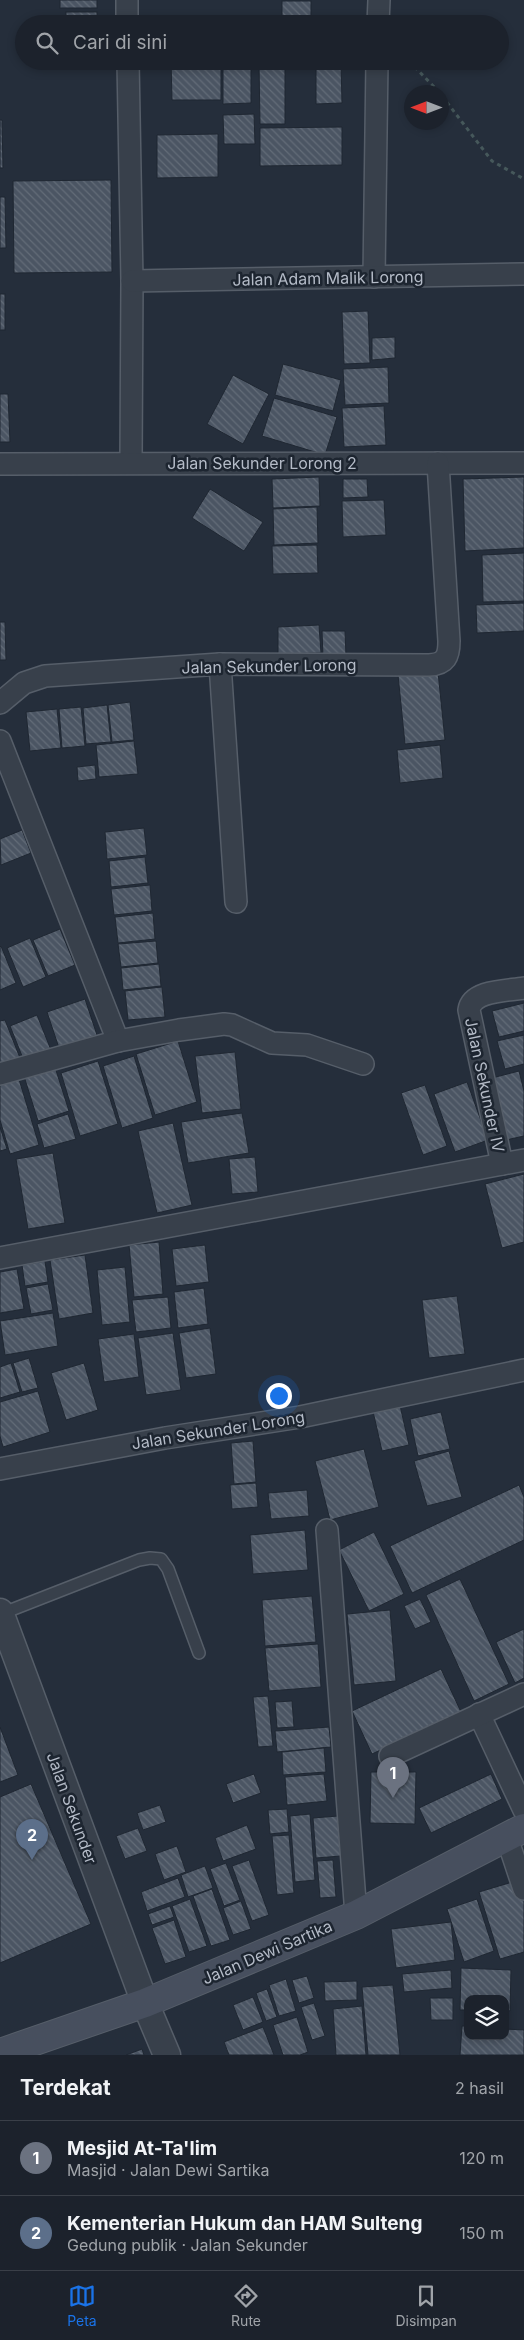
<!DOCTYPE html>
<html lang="id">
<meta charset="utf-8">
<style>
:root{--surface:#1c222c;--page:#252a34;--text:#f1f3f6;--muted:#a0a4a9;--line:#3a3f48;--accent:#1a73e8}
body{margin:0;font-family:Inter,sans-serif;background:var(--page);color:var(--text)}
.controls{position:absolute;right:15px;bottom:15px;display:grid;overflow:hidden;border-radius:10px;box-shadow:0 2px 8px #0003}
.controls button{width:45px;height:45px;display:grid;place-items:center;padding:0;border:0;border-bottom:1px solid var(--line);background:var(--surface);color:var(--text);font:25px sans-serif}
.compass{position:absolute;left:404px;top:85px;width:45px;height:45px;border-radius:50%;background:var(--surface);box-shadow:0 2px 8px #0003;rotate:270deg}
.you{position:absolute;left:278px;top:1395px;width:18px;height:18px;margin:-12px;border:4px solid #fff;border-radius:50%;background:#1a73e8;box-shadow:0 0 0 8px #1a73e833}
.badge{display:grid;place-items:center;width:32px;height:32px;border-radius:50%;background:var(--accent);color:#fff;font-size:16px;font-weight:700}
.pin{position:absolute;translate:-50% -41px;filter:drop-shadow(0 1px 2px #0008)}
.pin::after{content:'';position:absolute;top:26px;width:18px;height:15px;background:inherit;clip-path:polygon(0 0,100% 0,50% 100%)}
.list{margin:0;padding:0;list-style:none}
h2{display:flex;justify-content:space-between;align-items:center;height:65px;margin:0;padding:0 20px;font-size:21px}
h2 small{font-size:16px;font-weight:400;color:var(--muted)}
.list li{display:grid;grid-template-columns:32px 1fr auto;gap:15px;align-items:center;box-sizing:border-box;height:75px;padding:0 20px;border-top:1px solid var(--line)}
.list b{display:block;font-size:19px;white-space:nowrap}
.list p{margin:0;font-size:16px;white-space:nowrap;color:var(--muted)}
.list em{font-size:16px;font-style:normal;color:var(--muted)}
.icon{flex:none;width:28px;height:28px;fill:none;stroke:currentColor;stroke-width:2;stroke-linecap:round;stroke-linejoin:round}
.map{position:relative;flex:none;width:524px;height:2055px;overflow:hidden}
.search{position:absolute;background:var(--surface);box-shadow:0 2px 8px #0003;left:15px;right:15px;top:15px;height:55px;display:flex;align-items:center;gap:12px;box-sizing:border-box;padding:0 18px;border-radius:28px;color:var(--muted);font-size:19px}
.sheet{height:215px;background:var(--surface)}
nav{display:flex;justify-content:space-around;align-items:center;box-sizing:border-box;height:70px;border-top:1px solid var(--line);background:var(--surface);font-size:14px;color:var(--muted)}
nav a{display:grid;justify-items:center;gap:2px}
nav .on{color:var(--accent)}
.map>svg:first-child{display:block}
</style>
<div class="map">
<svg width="524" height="2055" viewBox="0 0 524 2055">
<defs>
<pattern id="building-back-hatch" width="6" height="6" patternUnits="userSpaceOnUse" patternTransform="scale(1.25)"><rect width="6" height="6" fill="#4b5563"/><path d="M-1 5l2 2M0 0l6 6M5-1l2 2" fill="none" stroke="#636c78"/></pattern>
</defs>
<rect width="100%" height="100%" fill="#252e3b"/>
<g fill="url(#building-back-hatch)" stroke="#1f2732">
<rect x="60" y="0" width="37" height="8"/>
<rect x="282" y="1" width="29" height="21"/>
<rect x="66" y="12" width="31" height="12"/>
<polygon points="219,19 219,24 169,24 168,20"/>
<polygon points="171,61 221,61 221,100 172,100"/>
<polygon points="223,61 251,61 251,103 223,104"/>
<polygon points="316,62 341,62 342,103 316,104"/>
<polygon points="259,65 285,65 285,124 260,124"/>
<polygon points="254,114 255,144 224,144 223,115"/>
<polygon points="0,120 2,120 3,168 0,168"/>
<polygon points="342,127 342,165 260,166 260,128"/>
<polygon points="218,134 218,177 157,178 157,135"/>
<polygon points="111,180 112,272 14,273 13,181"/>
<polygon points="0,197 5,197 6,248 0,248"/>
<rect x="0" y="294" width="5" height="36"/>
<polygon points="368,311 370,363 344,364 342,312"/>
<polygon points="395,337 395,358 372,360 372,338"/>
<polygon points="283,364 341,380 333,411 275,395"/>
<polygon points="388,367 389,403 345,405 343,369"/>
<polygon points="233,375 269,394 243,444 207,424"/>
<polygon points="0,394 8,394 10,442 0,442"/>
<polygon points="274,398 337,417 325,455 262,436"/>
<polygon points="384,406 386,445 344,447 342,408"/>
<polygon points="319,477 320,506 273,508 272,479"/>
<polygon points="524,477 524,548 465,551 463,479"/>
<polygon points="343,479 367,479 368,497 343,498"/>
<polygon points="210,489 263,522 244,551 192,518"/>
<polygon points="384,500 386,535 343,537 342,501"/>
<polygon points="317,507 318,543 274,545 273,509"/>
<polygon points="317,545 318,573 273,574 272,546"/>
<polygon points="524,553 524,601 483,602 482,555"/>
<polygon points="524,603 524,631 477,633 476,605"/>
<polygon points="0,622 5,622 6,660 0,660"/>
<polygon points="319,625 321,653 278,654 278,627"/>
<polygon points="322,631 345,631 346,656 323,657"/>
<polygon points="438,672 445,740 405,744 398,675"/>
<polygon points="130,702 134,740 112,742 108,705"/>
<polygon points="107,705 111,742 86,744 83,708"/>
<polygon points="81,707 85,746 62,748 59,709"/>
<polygon points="57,709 61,748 30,751 26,712"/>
<polygon points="134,741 138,774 99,777 96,745"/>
<polygon points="440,745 443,778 400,783 397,750"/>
<polygon points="95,765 96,779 78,781 77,767"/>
<polygon points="144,828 147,855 107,859 105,832"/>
<polygon points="22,830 31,853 1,865 0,839"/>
<polygon points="145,857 148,883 111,887 109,861"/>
<polygon points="150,885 152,911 114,915 111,889"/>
<polygon points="153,913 155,939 118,943 115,917"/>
<polygon points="60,929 75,965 48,976 33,940"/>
<polygon points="30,938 46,977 23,987 7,948"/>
<polygon points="156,941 158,963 121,967 118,944"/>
<polygon points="1,946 16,983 0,990 0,947"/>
<polygon points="159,964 161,986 123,990 121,968"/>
<polygon points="162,987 165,1017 128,1020 125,991"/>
<polygon points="85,999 97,1035 59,1048 47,1012"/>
<polygon points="524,1003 524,1031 499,1037 492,1011"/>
<polygon points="37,1015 51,1050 24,1061 10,1026"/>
<polygon points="5,1020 22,1063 0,1072 0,1021"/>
<polygon points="524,1035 524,1064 505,1069 497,1041"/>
<polygon points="178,1041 197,1102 155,1115 136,1054"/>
<polygon points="235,1052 241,1109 202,1113 195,1056"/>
<polygon points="134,1056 153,1118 122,1128 103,1066"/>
<polygon points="98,1061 118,1124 80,1136 61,1073"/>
<polygon points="54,1064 69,1111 38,1121 23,1073"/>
<polygon points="519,1071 524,1091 524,1136 506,1140 492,1078"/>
<polygon points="18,1076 39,1145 10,1154 0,1120 0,1081"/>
<polygon points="467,1082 488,1140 455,1152 434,1094"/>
<polygon points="425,1085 447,1146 423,1155 401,1093"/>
<polygon points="242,1113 249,1153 188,1163 181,1122"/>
<polygon points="68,1114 76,1139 44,1148 37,1124"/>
<polygon points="173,1123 192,1205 157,1213 138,1131"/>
<polygon points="0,1127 7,1149 0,1151"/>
<polygon points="53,1153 65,1223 28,1229 16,1159"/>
<polygon points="255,1157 258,1192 232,1194 229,1159"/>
<polygon points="524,1174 524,1242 502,1248 485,1184"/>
<polygon points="159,1242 163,1294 134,1297 129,1245"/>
<polygon points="205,1245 209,1282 176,1286 172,1249"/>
<polygon points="85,1255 93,1313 59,1319 50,1260"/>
<polygon points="45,1261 48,1282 25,1286 22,1265"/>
<polygon points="125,1267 130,1322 102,1325 97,1270"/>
<polygon points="17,1269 24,1309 0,1313 0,1272"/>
<polygon points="48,1284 53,1310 31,1314 26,1288"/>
<polygon points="204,1288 208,1324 178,1328 174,1292"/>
<polygon points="457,1296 465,1354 429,1358 422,1300"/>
<polygon points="168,1297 171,1328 136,1332 132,1300"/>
<polygon points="53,1313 58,1346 5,1355 0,1321"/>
<polygon points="210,1328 216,1374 186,1378 179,1333"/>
<polygon points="173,1333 181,1390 146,1395 138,1338"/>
<polygon points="134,1334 139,1377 104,1382 98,1339"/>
<polygon points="29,1358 38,1388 22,1392 13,1363"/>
<polygon points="11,1363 20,1392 0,1398 0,1367"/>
<polygon points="84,1363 98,1410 66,1420 51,1373"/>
<polygon points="38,1391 50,1432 3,1447 0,1436 0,1402"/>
<polygon points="399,1401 409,1445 382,1451 372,1407"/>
<polygon points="441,1412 450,1449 418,1456 410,1419"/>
<polygon points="253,1441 256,1482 234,1484 231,1443"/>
<polygon points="364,1449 379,1507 330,1520 315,1461"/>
<polygon points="449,1451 462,1497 427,1506 414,1461"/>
<polygon points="256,1483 258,1507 232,1509 230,1485"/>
<polygon points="519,1485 524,1497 524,1540 412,1593 390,1546"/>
<polygon points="307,1490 309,1516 271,1519 268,1493"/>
<polygon points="305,1530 308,1570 253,1574 250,1535"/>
<polygon points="374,1532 404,1594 369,1611 339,1550"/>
<polygon points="460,1579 509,1684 474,1701 426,1595"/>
<polygon points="312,1596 316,1642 265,1646 262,1600"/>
<polygon points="420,1599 431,1622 415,1629 404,1606"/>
<polygon points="390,1610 396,1681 354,1685 347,1614"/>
<polygon points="524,1629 524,1678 515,1683 496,1642"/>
<polygon points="318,1644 321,1687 269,1691 265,1648"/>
<polygon points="441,1669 461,1712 372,1754 352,1711"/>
<polygon points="268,1696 273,1746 258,1747 253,1697"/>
<polygon points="292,1701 294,1727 277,1728 275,1702"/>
<polygon points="0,1727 18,1775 0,1782"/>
<polygon points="329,1727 331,1747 277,1752 275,1731"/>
<polygon points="324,1748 326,1772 283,1775 282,1752"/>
<polygon points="371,1772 416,1772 415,1824 370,1823"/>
<polygon points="254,1774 261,1793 233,1803 226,1784"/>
<polygon points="324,1774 327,1801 287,1805 285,1777"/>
<polygon points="491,1774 502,1799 431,1833 419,1808"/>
<polygon points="31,1784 91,1924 0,1963 0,1797"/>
<polygon points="160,1805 166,1822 143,1830 137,1813"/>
<polygon points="287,1809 289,1832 270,1834 268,1810"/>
<polygon points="310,1814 315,1880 295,1882 290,1816"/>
<polygon points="338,1816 341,1856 316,1858 313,1818"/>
<polygon points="247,1825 256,1849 223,1861 215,1838"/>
<polygon points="138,1828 147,1851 125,1859 116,1836"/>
<polygon points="289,1835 294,1893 277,1895 272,1836"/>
<polygon points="177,1846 186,1872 164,1880 155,1854"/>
<polygon points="249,1860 269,1915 252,1921 232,1866"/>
<polygon points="333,1860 336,1897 320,1898 317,1861"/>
<polygon points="226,1863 240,1900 224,1906 210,1869"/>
<polygon points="205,1866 213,1888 188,1897 181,1875"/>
<polygon points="178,1878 185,1897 147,1911 141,1892"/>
<polygon points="519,1880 524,1896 524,1952 500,1959 479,1892"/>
<polygon points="212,1889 230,1940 211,1946 193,1896"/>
<polygon points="190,1899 207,1946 189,1952 172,1906"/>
<polygon points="477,1899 494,1951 464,1962 447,1909"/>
<polygon points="241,1901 251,1929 233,1935 223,1908"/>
<polygon points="170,1906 174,1917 152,1925 148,1914"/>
<polygon points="174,1920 186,1957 165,1964 152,1928"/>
<polygon points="451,1922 455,1960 396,1968 391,1929"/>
<polygon points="461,1968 511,1970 510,2011 505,2010 505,1999 468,1999 468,2010 460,2010"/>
<polygon points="451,1970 452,1988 404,1992 402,1974"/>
<polygon points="307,1976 314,1998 299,2003 292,1980"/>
<polygon points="286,1979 296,2011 279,2016 269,1985"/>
<polygon points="357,1981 357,2000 325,2001 324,1982"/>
<polygon points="393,1985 400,2055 368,2055 362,1987"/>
<polygon points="267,1989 277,2017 266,2021 256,1993"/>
<polygon points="253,1997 263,2022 243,2030 233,2005"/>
<polygon points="430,1998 453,1998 453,2020 431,2020"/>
<polygon points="314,2003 325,2036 312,2040 301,2007"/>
<polygon points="362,2006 366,2055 336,2055 333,2009"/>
<polygon points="297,2017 308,2052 300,2055 283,2055 273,2025"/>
<polygon points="462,2026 468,2026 468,2036 505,2036 505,2029 524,2030 524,2055 460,2055"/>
<polygon points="263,2027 274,2055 229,2055 224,2042"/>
<polygon points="142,2049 144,2055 126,2055"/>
</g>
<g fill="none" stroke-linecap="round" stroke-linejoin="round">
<defs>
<polyline id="service" points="1,1614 139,1560 150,1558 161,1559 168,1569 199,1653"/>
<g id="minor">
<polyline points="127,0 127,24"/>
<polyline points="378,24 379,0"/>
<polyline points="128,61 132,281 131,462"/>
<polyline points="374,277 377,61"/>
<polyline points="132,281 524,274"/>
<polyline points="0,464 524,463"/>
<polyline points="220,664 236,902"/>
<path d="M0,703L24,683L45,676L220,664L429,665C446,664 449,656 449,641L438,463"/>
<polyline points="0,741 118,1041"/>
<polyline points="0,1074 118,1041 179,1030 224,1024 232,1025 272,1043 307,1045 363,1064"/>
<path d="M502,1164L469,1010C472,990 507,991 524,988"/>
<polyline points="0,1258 524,1160"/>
<polyline points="0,1469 165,1438 300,1417 524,1370"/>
<polyline points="327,1530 356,1915"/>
<polyline points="479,1714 524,1810"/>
<polyline points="390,1756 524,1694"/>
<polyline points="507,1838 524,1889"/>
</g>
<polyline id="tertiary" points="0,1612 145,2003 167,2055"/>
<polyline id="secondary" points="0,2053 145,2003 356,1915 524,1828"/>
</defs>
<use href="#service" stroke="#565e69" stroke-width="14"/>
<use href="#minor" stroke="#565e69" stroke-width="24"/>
<use href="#tertiary" stroke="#565e69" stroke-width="29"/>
<use href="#secondary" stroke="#565e69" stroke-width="30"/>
<g stroke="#46585b" stroke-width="3" stroke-dasharray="4 4" stroke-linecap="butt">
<polyline points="409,61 439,92"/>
<polyline points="442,96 492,161 524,179"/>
</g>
<use href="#service" stroke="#38404b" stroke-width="11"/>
<use href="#minor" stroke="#38404b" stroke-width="21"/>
<use href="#tertiary" stroke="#38404b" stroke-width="26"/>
<use href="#secondary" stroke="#474f5e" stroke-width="28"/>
</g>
<g text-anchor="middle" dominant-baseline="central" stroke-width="5" stroke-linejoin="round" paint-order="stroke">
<g font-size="16" fill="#b4bbc7" stroke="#1d2530">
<text transform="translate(328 278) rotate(-1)">Jalan Adam Malik Lorong</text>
<text x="262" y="463">Jalan Sekunder Lorong 2</text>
<text transform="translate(269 666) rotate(-1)">Jalan Sekunder Lorong</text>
<text transform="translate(485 1085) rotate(78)">Jalan Sekunder IV</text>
<text transform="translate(218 1430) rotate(-9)">Jalan Sekunder Lorong</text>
<text transform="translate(72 1808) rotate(70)">Jalan Sekunder</text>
<text transform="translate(267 1952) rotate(-23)">Jalan Dewi Sartika</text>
</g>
</g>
</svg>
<div class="controls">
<button><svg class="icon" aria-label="layers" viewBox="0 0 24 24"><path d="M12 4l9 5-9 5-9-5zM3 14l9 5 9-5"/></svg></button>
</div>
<svg class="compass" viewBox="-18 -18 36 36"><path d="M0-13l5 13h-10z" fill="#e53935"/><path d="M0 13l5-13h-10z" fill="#a0a4a9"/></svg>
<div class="you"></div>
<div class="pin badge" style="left:393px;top:1798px;background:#6b7280">1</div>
<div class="pin badge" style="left:32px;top:1860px;background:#5c6f8a">2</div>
<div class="search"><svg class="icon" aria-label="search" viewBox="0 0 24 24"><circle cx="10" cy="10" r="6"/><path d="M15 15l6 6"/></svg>Cari di sini</div>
</div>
<section class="sheet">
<h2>Terdekat<small>2 hasil</small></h2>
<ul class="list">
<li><span class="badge" style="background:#6b7280">1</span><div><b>Mesjid At-Ta'lim</b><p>Masjid · Jalan Dewi Sartika</p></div><em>120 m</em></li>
<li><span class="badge" style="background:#5c6f8a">2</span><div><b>Kementerian Hukum dan HAM Sulteng</b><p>Gedung publik · Jalan Sekunder</p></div><em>150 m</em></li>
</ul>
</section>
<nav>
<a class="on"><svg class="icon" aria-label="map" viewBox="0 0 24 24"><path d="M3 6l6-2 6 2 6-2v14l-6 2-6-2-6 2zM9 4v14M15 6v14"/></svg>Peta</a>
<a><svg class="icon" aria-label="directions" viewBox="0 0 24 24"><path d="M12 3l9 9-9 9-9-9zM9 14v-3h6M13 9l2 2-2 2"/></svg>Rute</a>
<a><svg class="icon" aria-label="saved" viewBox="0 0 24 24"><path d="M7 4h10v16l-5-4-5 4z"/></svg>Disimpan</a>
</nav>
